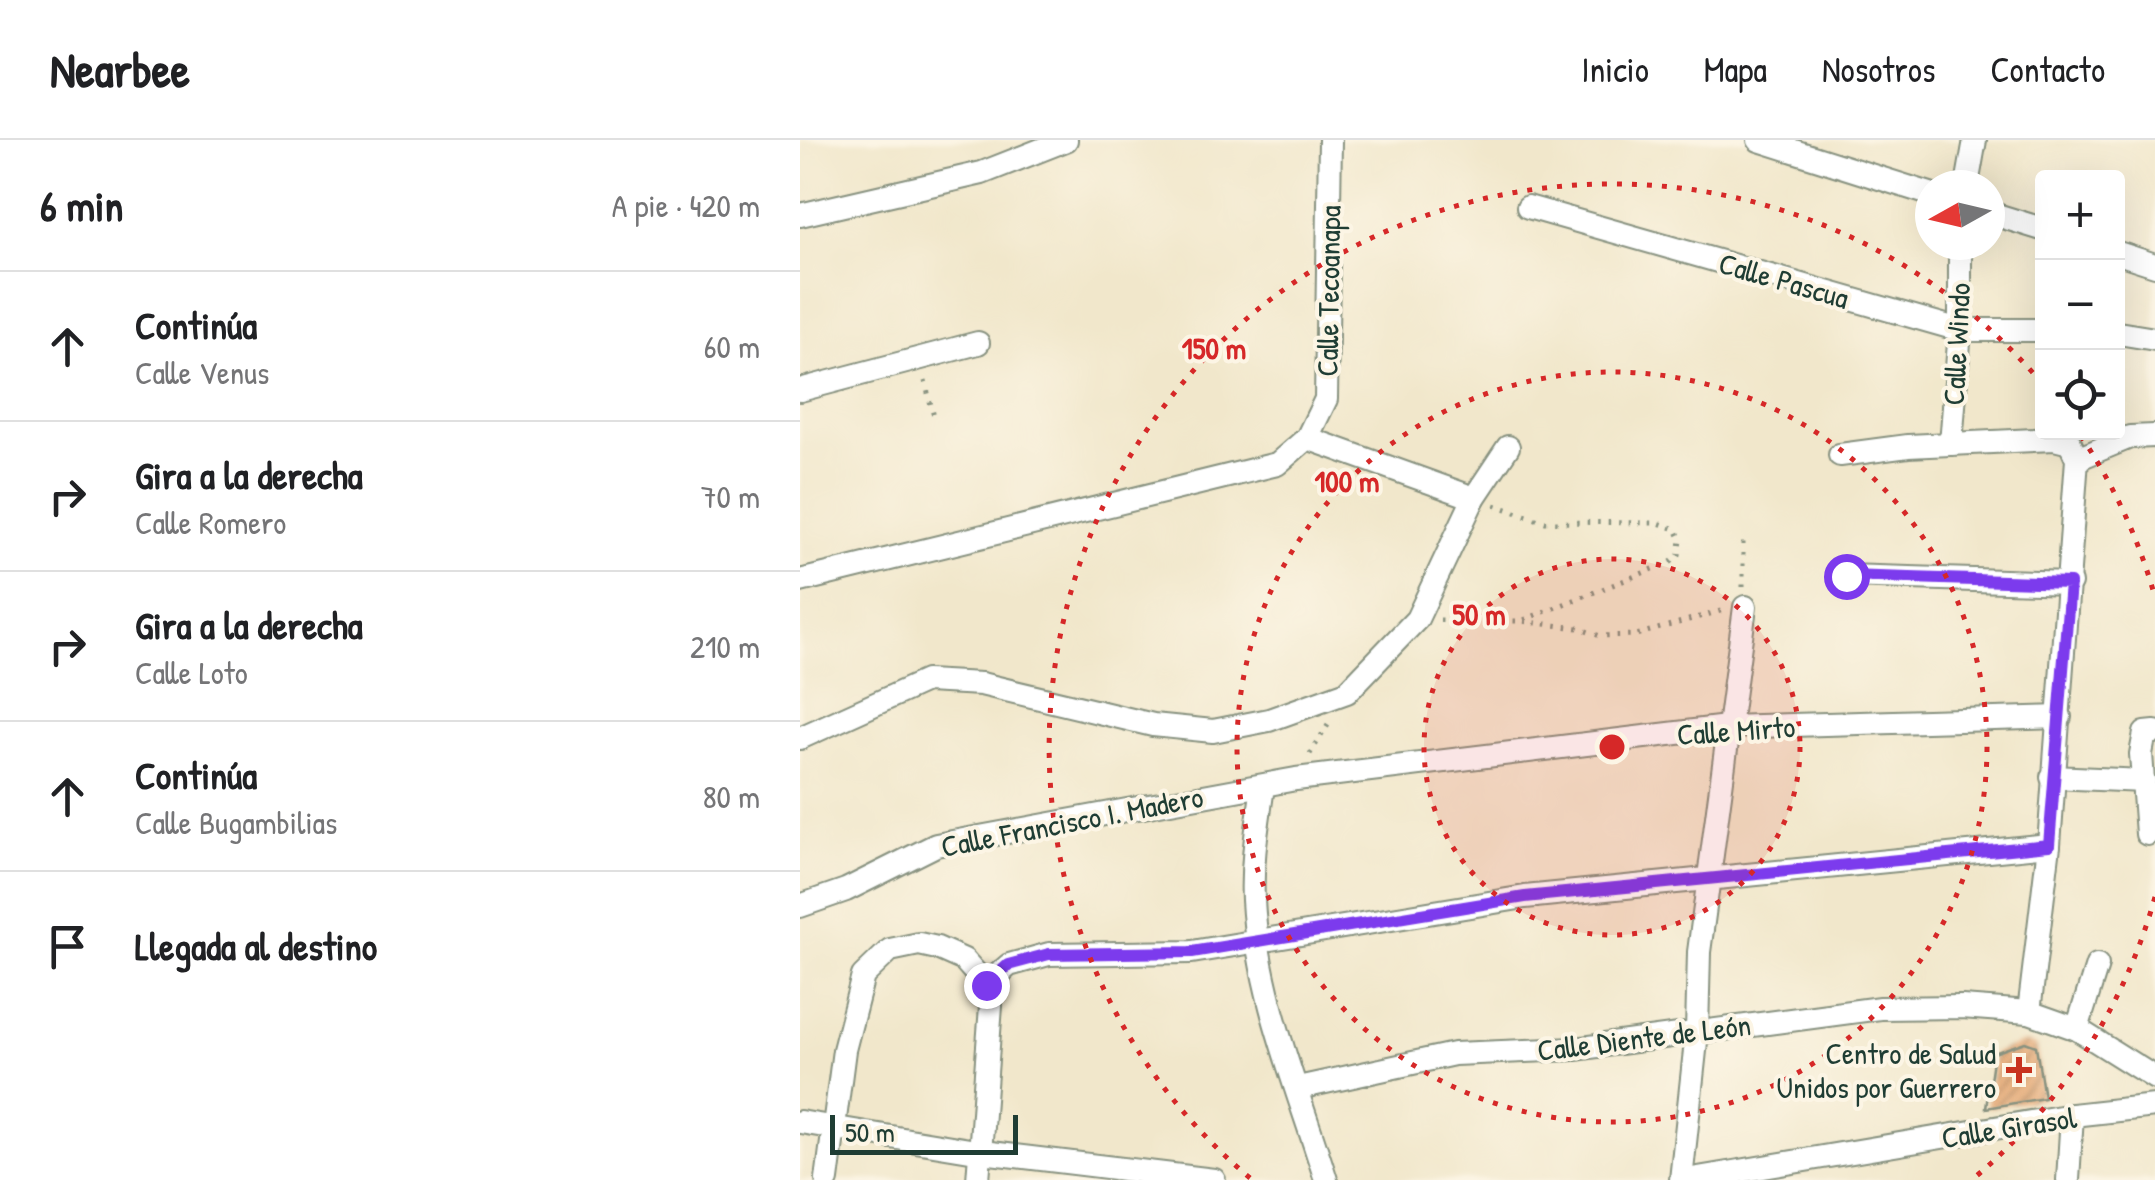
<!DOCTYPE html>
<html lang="es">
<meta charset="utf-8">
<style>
:root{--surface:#fff;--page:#f6f6f6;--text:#202124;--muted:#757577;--line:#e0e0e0}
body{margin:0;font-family:"Patrick Hand",sans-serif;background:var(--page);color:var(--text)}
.controls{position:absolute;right:30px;top:30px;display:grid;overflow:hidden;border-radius:10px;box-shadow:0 10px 40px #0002}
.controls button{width:90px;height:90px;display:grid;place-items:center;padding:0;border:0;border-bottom:2px solid var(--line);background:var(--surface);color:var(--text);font:50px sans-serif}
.compass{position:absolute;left:1115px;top:30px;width:90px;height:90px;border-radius:50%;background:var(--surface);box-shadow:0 10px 40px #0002;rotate:262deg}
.scale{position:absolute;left:30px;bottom:25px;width:188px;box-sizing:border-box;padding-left:10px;border:5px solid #1f3d34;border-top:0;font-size:28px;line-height:35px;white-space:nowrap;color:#1f3d34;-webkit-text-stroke:8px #fcf5e5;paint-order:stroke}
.stop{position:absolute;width:30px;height:30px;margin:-22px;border:8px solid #7c3aed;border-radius:50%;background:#fff}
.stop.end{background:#7c3aed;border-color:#fff;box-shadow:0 2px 10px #0008}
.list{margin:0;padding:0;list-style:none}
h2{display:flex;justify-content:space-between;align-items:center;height:130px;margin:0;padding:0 40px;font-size:42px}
h2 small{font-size:32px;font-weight:400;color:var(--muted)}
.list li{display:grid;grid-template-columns:65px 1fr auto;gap:30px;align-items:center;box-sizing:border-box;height:150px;padding:0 40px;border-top:2px solid var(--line)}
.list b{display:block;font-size:38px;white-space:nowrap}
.list p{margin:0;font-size:32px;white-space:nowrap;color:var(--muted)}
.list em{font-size:32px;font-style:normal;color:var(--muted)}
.icon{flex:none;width:55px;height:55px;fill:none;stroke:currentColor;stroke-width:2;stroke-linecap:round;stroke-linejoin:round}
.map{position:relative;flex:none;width:1355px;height:1040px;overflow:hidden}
header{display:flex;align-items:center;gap:60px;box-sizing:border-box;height:140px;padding:0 50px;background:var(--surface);border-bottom:2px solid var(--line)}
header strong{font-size:48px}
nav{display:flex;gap:55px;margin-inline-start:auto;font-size:35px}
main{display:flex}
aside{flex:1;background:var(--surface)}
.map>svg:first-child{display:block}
</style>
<header>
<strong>Nearbee</strong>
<nav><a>Inicio</a><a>Mapa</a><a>Nosotros</a><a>Contacto</a></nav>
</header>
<main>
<aside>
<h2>6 min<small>A pie · 420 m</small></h2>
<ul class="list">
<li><svg class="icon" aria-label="ahead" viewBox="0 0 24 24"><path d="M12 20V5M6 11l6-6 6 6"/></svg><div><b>Continúa</b><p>Calle Venus</p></div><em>60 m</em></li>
<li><svg class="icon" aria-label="right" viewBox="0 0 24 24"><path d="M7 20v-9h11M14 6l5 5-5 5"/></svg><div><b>Gira a la derecha</b><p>Calle Romero</p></div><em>70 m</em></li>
<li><svg class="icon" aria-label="right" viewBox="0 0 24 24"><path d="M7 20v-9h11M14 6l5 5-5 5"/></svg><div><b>Gira a la derecha</b><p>Calle Loto</p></div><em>210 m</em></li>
<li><svg class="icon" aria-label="ahead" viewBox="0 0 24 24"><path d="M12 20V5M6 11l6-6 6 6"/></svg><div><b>Continúa</b><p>Calle Bugambilias</p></div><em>80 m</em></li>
<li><svg class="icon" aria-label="arrive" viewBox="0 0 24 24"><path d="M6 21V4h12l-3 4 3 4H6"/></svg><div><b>Llegada al destino</b></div></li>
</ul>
</aside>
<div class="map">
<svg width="1355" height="1040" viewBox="0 0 1355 1040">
<defs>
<pattern id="building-hatch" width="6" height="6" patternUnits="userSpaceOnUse" patternTransform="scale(2.5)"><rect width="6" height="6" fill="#e6ad7b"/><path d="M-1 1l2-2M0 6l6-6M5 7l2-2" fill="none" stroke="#ba8e66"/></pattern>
</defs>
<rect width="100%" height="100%" fill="#fcf5e5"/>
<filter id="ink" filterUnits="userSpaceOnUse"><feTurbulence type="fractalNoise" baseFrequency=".01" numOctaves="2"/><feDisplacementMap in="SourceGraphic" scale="20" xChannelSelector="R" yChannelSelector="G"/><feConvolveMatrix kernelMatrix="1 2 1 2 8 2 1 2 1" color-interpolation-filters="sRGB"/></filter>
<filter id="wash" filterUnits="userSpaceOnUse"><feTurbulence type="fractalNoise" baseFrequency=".0048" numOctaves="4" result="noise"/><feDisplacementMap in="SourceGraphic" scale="40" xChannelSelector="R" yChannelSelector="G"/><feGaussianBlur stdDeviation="2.25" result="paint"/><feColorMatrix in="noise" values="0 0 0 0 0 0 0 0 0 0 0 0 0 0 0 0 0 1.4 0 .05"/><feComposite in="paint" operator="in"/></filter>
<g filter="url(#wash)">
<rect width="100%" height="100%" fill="#f1e7cb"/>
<g id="blocks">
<polygon fill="url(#building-hatch)" points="1225,902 1236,906 1244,958 1186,968 1194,913"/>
</g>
</g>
<g filter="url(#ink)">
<use href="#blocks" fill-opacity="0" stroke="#889280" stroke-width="2.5"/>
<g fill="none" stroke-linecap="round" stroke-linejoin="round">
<defs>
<g id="minor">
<polyline points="959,0 1130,54"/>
<polyline points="1167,45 1175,0"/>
<polyline points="728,67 1160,190 1242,190"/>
<polyline points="1190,73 1242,89"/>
<polyline points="0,75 182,33 266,0"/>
<polyline points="1318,113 1355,125"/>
<polyline points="1318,193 1355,199"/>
<polyline points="0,250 178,203"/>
<polyline points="507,298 674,358"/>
<polyline points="1151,304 1160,190 1160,105"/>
<polyline points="1040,315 1108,306 1254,299 1270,303 1277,319 1249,705 1229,872"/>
<polyline points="1277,319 1330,297 1355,296"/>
<polyline points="1046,436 1270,443"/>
<polyline points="0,441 477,324 507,298 526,259 530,0"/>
<polyline points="0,598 126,541 181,544 353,585 413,591 469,580 547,552 617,479 674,358 708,307"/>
<polyline points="1252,637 1344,641"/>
<path d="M463,646C458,683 451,722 453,760C458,856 498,949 526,1040"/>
<polyline points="1347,694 1341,614 1345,593 1355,592"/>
<polyline points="0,766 46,750 136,705 496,639 927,587 1260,577"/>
<polyline points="186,845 209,825 249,814 392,812 725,757 1249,705"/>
<polyline points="1277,889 1297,825"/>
<polyline points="498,948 654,914 775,909 1080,868 1162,867 1229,872 1277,889 1355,938"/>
<polyline points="0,982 182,1012 414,1040"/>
<polyline points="27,1040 44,910 63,836 90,810 119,804 137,808 164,820 186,845 191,866 178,1040"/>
<polyline points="881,1040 897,892 899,812 945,467"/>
<polyline points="886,1040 1272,975 1355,966"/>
<polyline points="1268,1040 1272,975"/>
</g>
</defs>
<use href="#minor" stroke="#889280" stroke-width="26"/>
<g stroke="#889280" stroke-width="5" stroke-dasharray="2.5 8" stroke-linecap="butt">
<polyline points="125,241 135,281"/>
<polyline points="695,365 745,382 858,383 876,389 881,400 879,415 871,422 721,481"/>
<polyline points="943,447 943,396"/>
<polyline points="640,480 721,481 778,488 800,496 836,495 924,470"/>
<polyline points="510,614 528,585"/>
</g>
<use href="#minor" stroke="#fff" stroke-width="22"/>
</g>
</g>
<g fill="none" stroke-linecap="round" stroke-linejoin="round" filter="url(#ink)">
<polyline stroke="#7c3aed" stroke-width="12" points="186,845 208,825 249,814 392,812 725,757 1249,705 1270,443 1046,436"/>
</g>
<circle cx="812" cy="607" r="188" fill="#d62828" fill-opacity=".12"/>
<g fill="none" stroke="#d62828" stroke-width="5" stroke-dasharray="5 10">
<circle cx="812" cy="607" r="188"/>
<circle cx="812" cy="607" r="375"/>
<path d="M1355 757A563 563 0 0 1 1174 1038M450 1038A563 563 0 1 1 1240 241M1281 296A563 563 0 0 1 1355 457"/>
</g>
<path fill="#c8321e" stroke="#fcf5e5" stroke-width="4" d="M1214 915h10v10h10v10h-10v10h-10v-10h-10v-10h10z"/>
<g text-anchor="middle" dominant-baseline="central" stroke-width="8" stroke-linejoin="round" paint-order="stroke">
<g font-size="30" fill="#1f3d34" stroke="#fcf5e5">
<text transform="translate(984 140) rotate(16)">Calle Pascua</text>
<text transform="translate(528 151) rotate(-89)">Calle Tecoanapa</text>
<text transform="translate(1156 204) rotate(-87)">Calle Windo</text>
<text transform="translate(936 590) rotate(-4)">Calle Mirto</text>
<text transform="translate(272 681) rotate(-11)">Calle Francisco I. Madero</text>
<text transform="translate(844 897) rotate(-7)">Calle Diente de León</text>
<text transform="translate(1209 987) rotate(-9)">Calle Girasol</text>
</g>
<g font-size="30" fill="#1f3d34" stroke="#fcf5e5" text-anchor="end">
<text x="1196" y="913">Centro de Salud<tspan x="1196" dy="34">Unidos por Guerrero</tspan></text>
</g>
</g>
<circle cx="812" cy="607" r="15" fill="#d62828" stroke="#fcf5e5" stroke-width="5"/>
<g font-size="30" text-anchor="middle" font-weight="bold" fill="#d62828" stroke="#fcf5e5" stroke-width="8" stroke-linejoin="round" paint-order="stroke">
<text x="414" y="219">150 m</text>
<text x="547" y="352">100 m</text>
<text x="679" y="485">50 m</text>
</g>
</svg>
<div class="controls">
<button>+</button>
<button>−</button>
<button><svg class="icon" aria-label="locate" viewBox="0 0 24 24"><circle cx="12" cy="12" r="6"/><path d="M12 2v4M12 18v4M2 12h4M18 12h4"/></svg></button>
</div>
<svg class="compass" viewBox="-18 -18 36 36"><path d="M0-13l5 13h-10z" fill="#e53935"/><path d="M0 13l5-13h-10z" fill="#757577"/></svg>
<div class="scale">50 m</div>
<div class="stop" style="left:1046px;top:436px"></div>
<div class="stop end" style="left:186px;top:845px"></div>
</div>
</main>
